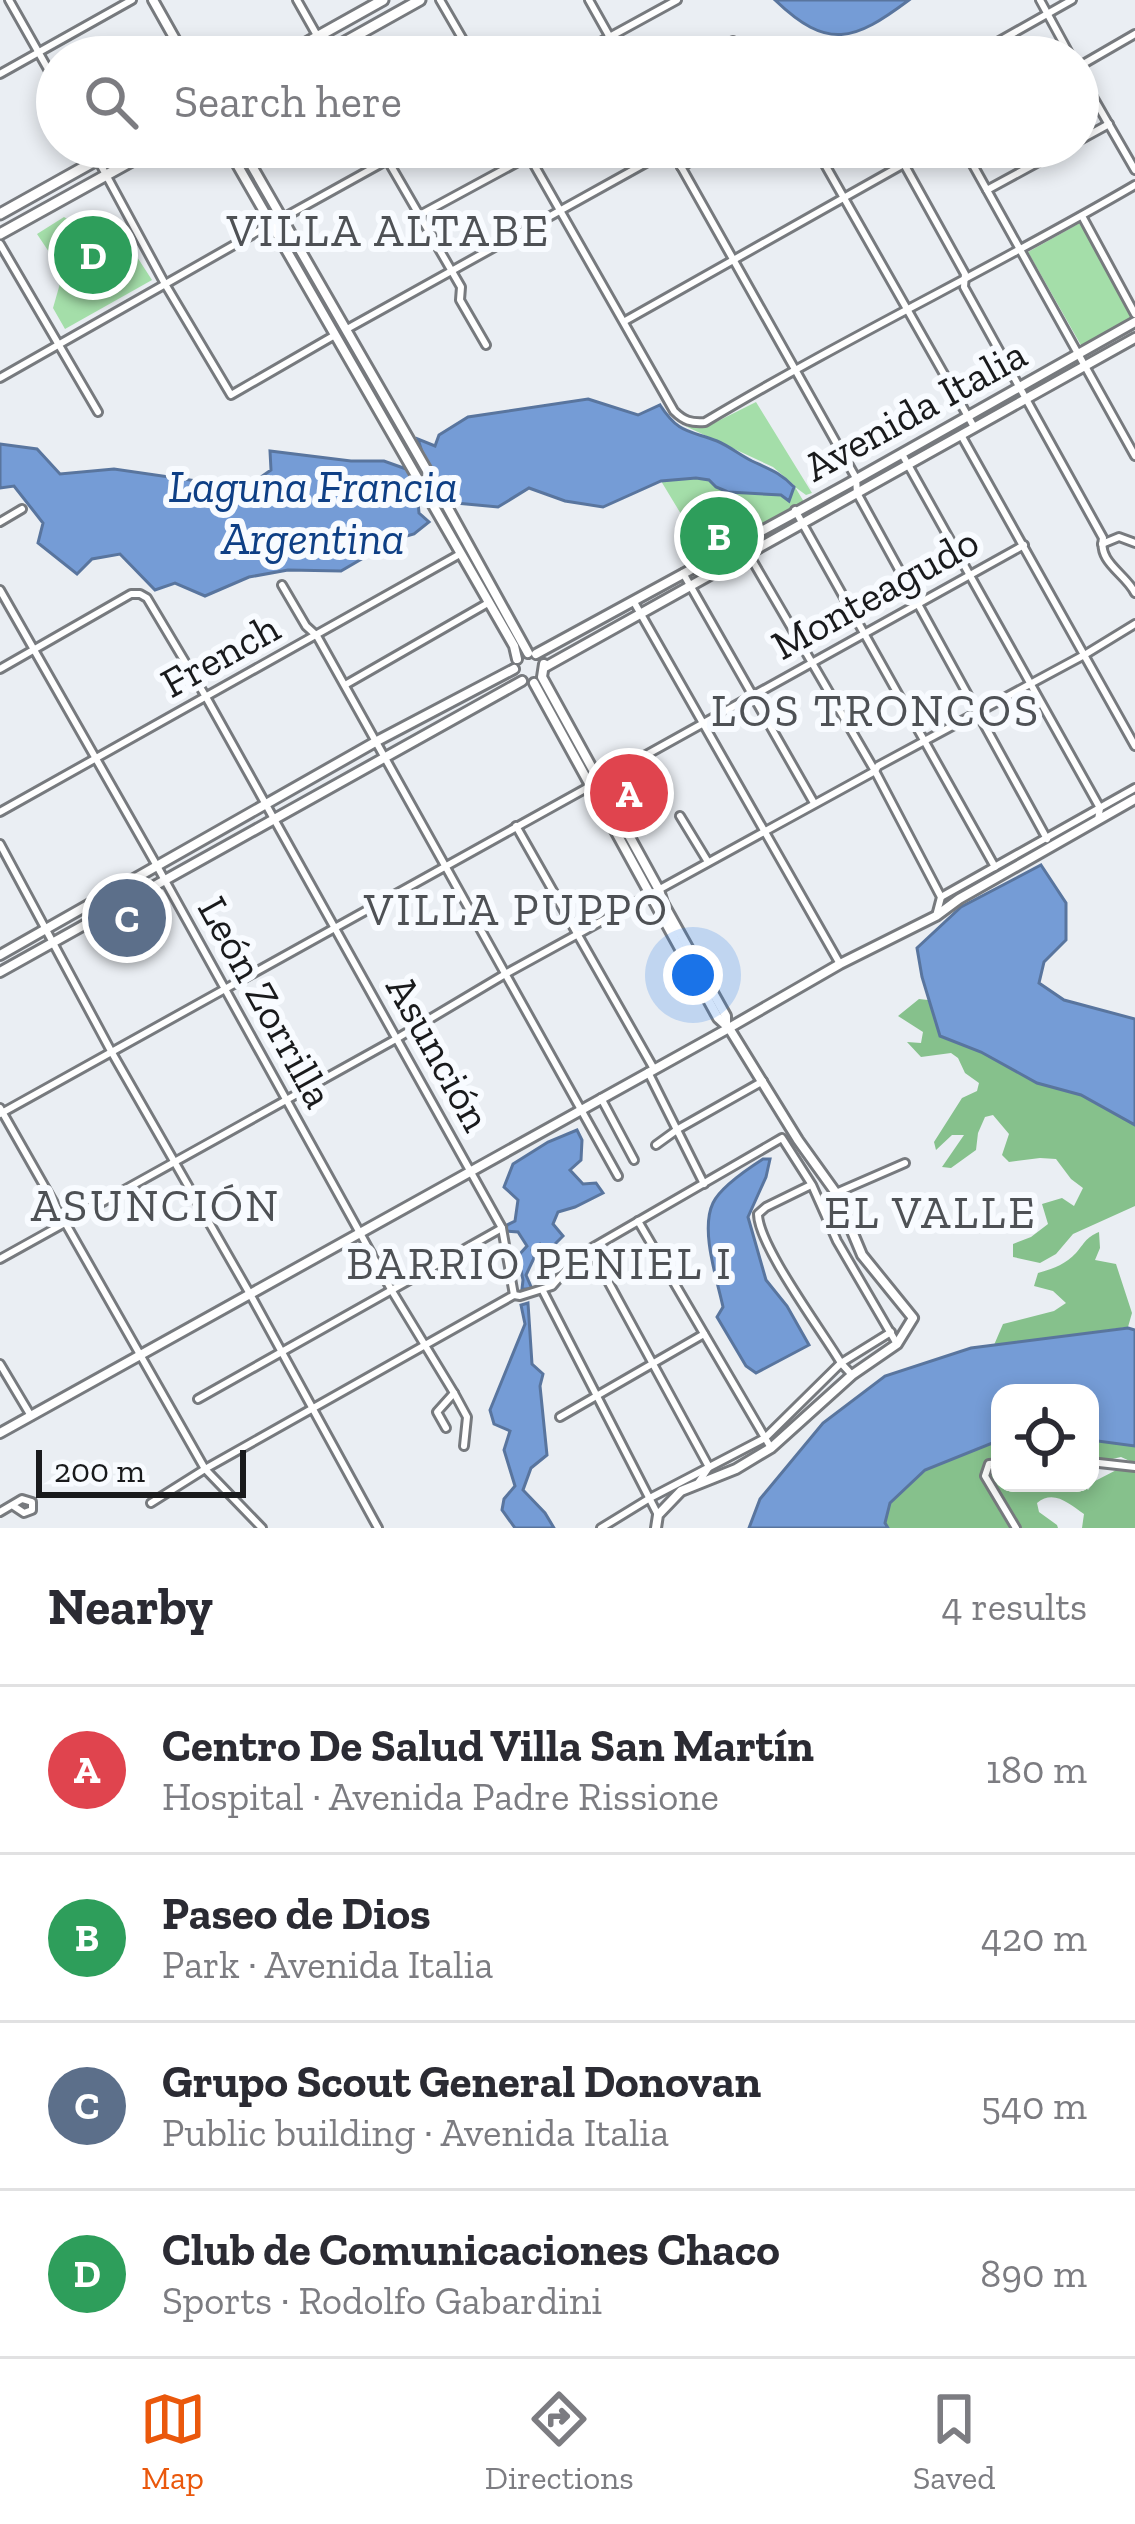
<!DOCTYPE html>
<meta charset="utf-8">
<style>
:root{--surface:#fff;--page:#f2f2f3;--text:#2b2b33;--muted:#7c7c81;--line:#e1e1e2;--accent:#ea580c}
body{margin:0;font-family:"Zilla Slab",serif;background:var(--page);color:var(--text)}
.controls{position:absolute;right:36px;bottom:36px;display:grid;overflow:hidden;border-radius:24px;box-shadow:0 6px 18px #0003}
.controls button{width:108px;height:108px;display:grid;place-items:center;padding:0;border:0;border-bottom:3px solid var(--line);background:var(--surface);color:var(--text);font:60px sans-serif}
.scale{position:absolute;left:36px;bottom:30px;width:210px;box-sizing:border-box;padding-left:12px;border:6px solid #191a1c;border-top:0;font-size:33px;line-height:42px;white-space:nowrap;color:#191a1c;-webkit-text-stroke:9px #f8fbff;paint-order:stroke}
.you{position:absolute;left:693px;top:975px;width:42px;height:42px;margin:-30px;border:9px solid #fff;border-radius:50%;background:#1a73e8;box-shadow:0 0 0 18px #1a73e833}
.badge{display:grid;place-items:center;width:78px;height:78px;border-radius:50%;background:var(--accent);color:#fff;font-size:39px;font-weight:700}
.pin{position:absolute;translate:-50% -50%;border:6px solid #fff;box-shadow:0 3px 12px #0006}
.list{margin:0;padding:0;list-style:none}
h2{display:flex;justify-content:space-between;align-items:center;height:156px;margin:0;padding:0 48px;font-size:51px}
h2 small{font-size:39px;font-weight:400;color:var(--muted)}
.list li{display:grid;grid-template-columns:78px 1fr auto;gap:36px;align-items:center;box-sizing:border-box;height:168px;padding:0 48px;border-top:3px solid var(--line)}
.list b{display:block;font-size:45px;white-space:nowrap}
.list p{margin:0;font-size:39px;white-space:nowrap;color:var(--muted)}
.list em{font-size:39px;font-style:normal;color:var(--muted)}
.icon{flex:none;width:66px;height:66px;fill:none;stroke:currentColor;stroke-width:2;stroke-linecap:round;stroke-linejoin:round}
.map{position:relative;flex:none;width:1135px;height:1528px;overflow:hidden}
.search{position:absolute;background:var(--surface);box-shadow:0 6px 18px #0003;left:36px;right:36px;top:36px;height:132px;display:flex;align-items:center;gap:30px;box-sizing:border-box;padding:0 42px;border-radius:66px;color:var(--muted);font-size:45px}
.sheet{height:828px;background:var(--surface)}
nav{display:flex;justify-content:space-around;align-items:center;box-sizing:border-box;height:168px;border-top:3px solid var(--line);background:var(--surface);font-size:33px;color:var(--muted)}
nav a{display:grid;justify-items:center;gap:6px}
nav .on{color:var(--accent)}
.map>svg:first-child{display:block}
</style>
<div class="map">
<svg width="1135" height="1528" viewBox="0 0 1135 1528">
<rect width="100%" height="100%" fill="#eaeef3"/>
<g fill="#a4dea9">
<polygon points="64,217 96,237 117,226 152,280 65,329 53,308 63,273 37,234"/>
<polygon points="1080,223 1133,319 1082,347 1028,252"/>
<polygon points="756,402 812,493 806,495 795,487 804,502 707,557 661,481 696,478 709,480 716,487 728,492 781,495 789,500 794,485 773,467 685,426 704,428"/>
</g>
<g fill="#86c18c">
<polygon points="919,999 928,1000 940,1036 981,1052 1037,1083 1081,1095 1135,1125 1135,1206 1073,1234 1056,1254 1040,1263 1013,1257 1013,1244 1031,1237 1048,1224 1042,1204 1062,1198 1074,1206 1083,1188 1071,1179 1056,1159 1040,1158 1009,1162 1002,1155 1009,1134 993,1115 985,1117 978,1133 976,1150 951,1168 942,1167 964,1135 952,1135 936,1150 934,1142 962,1098 977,1091 979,1083 965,1073 958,1058 951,1053 921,1057 907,1042 921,1043 923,1032 898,1016"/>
<path d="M1099,1232L1100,1248L1095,1260L1116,1264L1132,1313L1128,1327L994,1345L1003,1324L1054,1311L1066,1303L1053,1291L1034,1286L1038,1273C1052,1269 1065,1265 1076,1253C1085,1243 1085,1238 1099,1232Z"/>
<path d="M997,1440H1000V1483H1083L1088,1490L1095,1481L1132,1462L1121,1457L1090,1464V1440L1135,1446V1528H1082L1084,1514C1069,1504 1054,1489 1037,1503L1039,1512L1057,1525L1058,1528H889L885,1523L890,1503L925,1470Z"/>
</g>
<g fill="#759cd6" stroke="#59759e" stroke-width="3">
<path d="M775,0H909C854,41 828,51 775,0Z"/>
<path d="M588,399L638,415L660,405C679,434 688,430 717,441C729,446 740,455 752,461C769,469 781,473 794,487L789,501L781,495L728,492L716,487L709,480L696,478L661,481L603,507L565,501L529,488L498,507L456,503L433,481L417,491L419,513L429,522L414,534L396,539L341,571L288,570L249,577L205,596L175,583L155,590L120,554L92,559L77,574L38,543L43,523L14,486L0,488V444L37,449L60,474L114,469L245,488L271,470L270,451L351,461H384L409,470L425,462L418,439L435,446L439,435L468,417Z"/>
<polygon points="1041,865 1066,903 1066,940 1044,962 1039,983 1064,1000 1135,1019 1135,1125 1081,1095 1037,1083 981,1052 940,1036 922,977 917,948 961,907"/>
<polygon points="577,1130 582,1140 581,1160 570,1170 583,1184 596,1183 603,1193 575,1207 558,1212 553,1224 563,1236 547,1252 540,1244 532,1250 534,1258 526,1275 532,1289 522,1289 523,1280 518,1256 527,1246 518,1232 506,1231 507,1225 515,1221 518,1200 504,1187 513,1164 548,1142"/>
<path d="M763,1159H770L766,1177L748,1217L766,1280L787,1306L809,1345L756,1373L746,1366L717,1317L723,1307C717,1279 700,1230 713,1203C720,1188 749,1168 763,1159Z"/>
<polygon points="528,1303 532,1364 543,1374 540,1386 547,1455 531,1468 523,1490 545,1513 554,1528 515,1528 502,1510 504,1499 515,1486 504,1450 510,1431 494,1424 490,1410 525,1324 521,1305"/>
<polygon points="1128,1328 1135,1330 1135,1446 1090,1440 1090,1393 1000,1393 1000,1440 925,1470 890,1503 885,1523 888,1528 749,1528 760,1499 823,1423 885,1376 971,1348"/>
</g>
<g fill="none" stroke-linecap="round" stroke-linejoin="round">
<defs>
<g id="minor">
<polyline points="9,0 57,85"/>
<polyline points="297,0 323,46 332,57"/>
<polyline points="440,0 473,57"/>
<polyline points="589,0 621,57"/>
<polyline points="1040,0 1071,57"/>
<polyline points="910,49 914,57"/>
<polyline points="573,57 677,0"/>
<polyline points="704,57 733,41"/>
<polyline points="971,57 1072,0"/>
<polyline points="1078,67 1135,34"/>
<polyline points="1078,71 1135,170"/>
<polyline points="0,74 132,0"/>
<polyline points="1078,141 1109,124"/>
<polyline points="91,147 165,284 231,395 335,335"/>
<polyline points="380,147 461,287 460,300 486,345"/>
<path d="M524,147L674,411C684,421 691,423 705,422C845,338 993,268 1135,185"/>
<polyline points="670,147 856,478 857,493 1047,839"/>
<polyline points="815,147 974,427"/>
<polyline points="963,147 1135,456"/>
<path d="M904,164L965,274L964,287L1103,538C1098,563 1125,573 1135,593"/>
<polyline points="681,167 715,147"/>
<polyline points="987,190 1066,147"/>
<polyline points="420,215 529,156"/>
<polyline points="1082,216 1135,314"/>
<polyline points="283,218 411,147"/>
<polyline points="0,244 98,412"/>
<polyline points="625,321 934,147"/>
<polyline points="347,329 671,149"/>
<polyline points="0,378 271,224"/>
<polyline points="961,435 1135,746"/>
<polyline points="902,454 1100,808 1098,820"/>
<polyline points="795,510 995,867"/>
<polyline points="0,522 22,509"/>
<polyline points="741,541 875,771 941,897 936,916"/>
<polyline points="1102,544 1119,537 1135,543"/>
<polyline points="683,573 814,803"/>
<polyline points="282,585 306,626 317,636 618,1176"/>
<polyline points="0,590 157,866 392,1291 454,1393 467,1417 464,1446"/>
<polyline points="634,602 840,964"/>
<polyline points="0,669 131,594 140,594 147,598 206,697 502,1228 514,1295"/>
<polyline points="345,685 488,603"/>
<polyline points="0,812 460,554"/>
<polyline points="680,816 708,862"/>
<polyline points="516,826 654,1069"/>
<polyline points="0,844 111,1051 250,1294 378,1528"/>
<polyline points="941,897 1135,788"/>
<polyline points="648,1072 704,1184"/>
<polyline points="601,1098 634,1160"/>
<polyline points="0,1108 205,1469 262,1528"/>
<polyline points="0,1114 1024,545"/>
<polyline points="656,1145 678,1129 763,1081"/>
<path d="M811,1185L766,1207L758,1214C758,1245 822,1331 841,1363L852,1375"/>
<polyline points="836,1193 905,1163"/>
<polyline points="638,1221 771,1448"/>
<polyline points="591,1250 709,1467 698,1483"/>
<polyline points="0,1259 396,1039 507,973 875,771 878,766 1086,654 1135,624"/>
<polyline points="543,1291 658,1515"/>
<polyline points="0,1364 31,1416"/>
<polyline points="198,1399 502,1228"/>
<polyline points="560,1417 704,1334"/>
<polyline points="446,1428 437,1412 454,1393"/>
<polyline points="1090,1462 1135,1467"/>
<polyline points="1000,1463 989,1464 985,1476 1016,1528"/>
<polyline points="151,1503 205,1469 514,1295 520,1296 552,1286 578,1256 782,1138 812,1185 837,1241 897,1344"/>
<polyline points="0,1512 22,1499 32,1502 32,1510 24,1513 12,1505"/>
<polyline points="601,1528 650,1498 765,1438 841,1363 891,1332"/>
</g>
<g id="tertiary">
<polyline points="153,0 185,57"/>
<polyline points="0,1433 729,1028 840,964 936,916 959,899 1135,799"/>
<polyline points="656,1528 658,1515 681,1491 736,1469 771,1448 852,1375 897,1344 913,1318 862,1255 836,1193 798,1140 729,1028"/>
</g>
<g id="secondary">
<polyline points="227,147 514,646 517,659"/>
<polyline points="241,147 433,481 528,653"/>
<polyline points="536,654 846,485 1135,322"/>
<polyline points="544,664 542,677 659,890 663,903 726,1016 726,1024"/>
<polyline points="545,667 1135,338"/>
<polyline points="534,683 718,1018 729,1028"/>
<polyline points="0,955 377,741 514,669"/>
<polyline points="0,972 522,681"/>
</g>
<g id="primary">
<polyline points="281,57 383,0"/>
<polyline points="318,57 420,0"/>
<polyline points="0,214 120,147"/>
<polyline points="0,234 157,147"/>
</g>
</defs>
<use href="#minor" stroke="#777a7e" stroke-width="12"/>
<use href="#tertiary" stroke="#777a7e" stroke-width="14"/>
<use href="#secondary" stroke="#777a7e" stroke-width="14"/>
<use href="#primary" stroke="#777a7e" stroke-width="15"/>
<use href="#minor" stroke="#fff" stroke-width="6"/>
<use href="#tertiary" stroke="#fff" stroke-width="8"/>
<use href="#secondary" stroke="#fff" stroke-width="8"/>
<use href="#primary" stroke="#fff" stroke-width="9"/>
</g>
<g text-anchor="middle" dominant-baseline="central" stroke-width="12" stroke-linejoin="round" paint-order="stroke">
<g font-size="42" fill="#191a1c" stroke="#f8fbff">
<text transform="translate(915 410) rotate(-29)">Avenida Italia</text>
<text transform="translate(875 593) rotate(-29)">Monteagudo</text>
<text transform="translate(220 655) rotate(-29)">French</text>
<text transform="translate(266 1002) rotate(61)">León Zorrilla</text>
<text transform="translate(439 1053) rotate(61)">Asunción</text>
</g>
<g font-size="45" letter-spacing="3" fill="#4e5155" stroke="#f8fbff">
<text x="389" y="231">VILLA ALTABE</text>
<text x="876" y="711">LOS TRONCOS</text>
<text x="517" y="910">VILLA PUPPO</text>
<text x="156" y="1206">ASUNCIÓN</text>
<text x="931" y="1213">EL VALLE</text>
<text x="540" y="1264">BARRIO PENIEL I</text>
</g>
<g font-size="45" font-style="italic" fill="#0e3f85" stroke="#f8fbff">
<text x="313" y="487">Laguna Francia<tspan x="313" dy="52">Argentina</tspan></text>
</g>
</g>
</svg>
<div class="controls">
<button><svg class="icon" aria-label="locate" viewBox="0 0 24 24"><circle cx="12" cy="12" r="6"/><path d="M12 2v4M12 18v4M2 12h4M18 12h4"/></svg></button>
</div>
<div class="scale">200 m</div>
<div class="you"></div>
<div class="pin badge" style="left:629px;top:793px;background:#e0444e">A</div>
<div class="pin badge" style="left:719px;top:536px;background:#2e9e5b">B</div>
<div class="pin badge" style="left:127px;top:918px;background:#5c6f8a">C</div>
<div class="pin badge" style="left:93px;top:255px;background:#2e9e5b">D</div>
<div class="search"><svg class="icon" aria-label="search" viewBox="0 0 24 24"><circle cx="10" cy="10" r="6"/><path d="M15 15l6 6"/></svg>Search here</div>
</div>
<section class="sheet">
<h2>Nearby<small>4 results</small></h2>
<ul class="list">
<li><span class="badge" style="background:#e0444e">A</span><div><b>Centro De Salud Villa San Martín</b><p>Hospital · Avenida Padre Rissione</p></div><em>180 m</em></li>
<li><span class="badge" style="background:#2e9e5b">B</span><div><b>Paseo de Dios</b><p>Park · Avenida Italia</p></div><em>420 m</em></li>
<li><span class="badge" style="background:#5c6f8a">C</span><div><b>Grupo Scout General Donovan</b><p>Public building · Avenida Italia</p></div><em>540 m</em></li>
<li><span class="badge" style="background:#2e9e5b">D</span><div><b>Club de Comunicaciones Chaco</b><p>Sports · Rodolfo Gabardini</p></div><em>890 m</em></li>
</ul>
</section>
<nav>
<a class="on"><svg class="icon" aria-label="map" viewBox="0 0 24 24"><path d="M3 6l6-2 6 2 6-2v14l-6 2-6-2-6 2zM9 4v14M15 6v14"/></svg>Map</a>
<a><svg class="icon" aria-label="directions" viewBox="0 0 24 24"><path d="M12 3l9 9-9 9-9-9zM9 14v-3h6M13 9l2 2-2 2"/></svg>Directions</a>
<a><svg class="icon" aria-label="saved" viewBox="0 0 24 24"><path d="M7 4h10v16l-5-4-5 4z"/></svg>Saved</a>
</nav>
